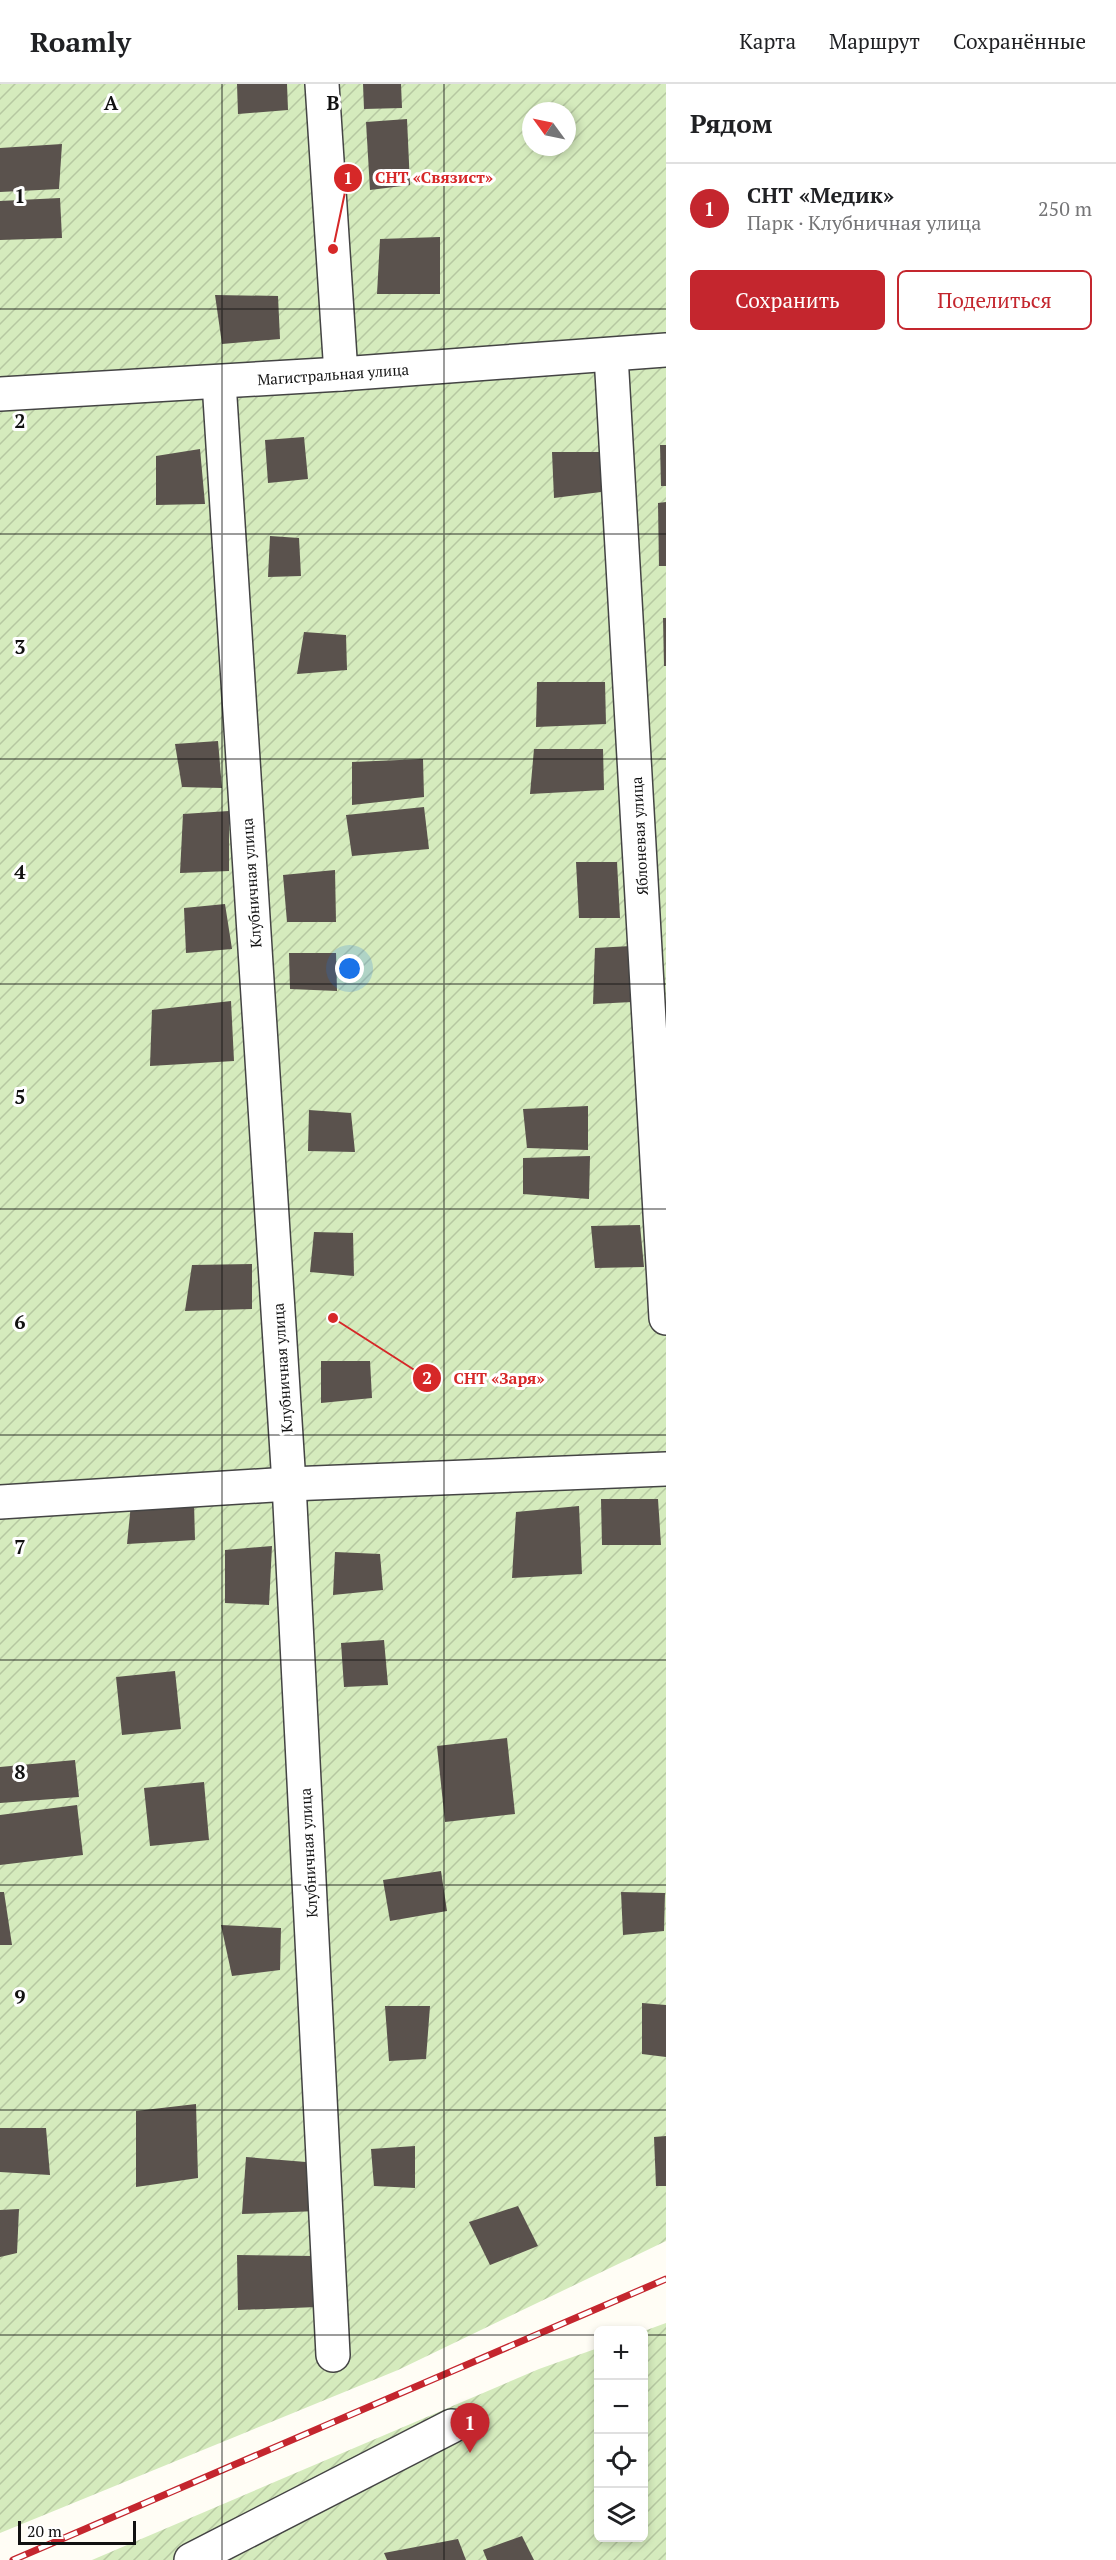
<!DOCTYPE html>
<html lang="ru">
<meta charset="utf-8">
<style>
:root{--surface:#fff;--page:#f6f6f6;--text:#202124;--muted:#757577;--line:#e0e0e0;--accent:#c4262e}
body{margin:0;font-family:"PT Serif",serif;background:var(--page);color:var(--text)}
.controls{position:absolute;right:18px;bottom:18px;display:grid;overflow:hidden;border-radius:9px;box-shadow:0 3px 9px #0003}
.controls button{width:54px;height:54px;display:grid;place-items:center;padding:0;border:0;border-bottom:2px solid var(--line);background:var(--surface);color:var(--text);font:30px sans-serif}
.compass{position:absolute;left:522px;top:18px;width:54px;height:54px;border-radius:50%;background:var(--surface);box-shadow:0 3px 9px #0003;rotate:303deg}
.scale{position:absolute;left:18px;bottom:15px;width:118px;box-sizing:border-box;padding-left:6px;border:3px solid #111;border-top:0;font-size:16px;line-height:21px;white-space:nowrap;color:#111;-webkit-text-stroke:4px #fff;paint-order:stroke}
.you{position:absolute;left:350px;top:885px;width:21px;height:21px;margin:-15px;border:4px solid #fff;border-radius:50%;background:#1a73e8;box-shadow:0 0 0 9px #1a73e833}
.badge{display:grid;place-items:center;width:39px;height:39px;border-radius:50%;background:var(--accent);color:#fff;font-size:20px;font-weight:700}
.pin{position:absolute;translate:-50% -50px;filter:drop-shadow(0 2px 3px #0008)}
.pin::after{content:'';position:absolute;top:32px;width:21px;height:18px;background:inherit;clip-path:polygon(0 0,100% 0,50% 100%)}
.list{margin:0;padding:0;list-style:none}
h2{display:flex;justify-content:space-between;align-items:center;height:78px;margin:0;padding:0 24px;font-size:26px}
h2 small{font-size:20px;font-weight:400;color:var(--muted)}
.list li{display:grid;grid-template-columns:39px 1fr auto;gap:18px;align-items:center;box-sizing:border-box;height:90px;padding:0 24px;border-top:2px solid var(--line)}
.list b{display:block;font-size:22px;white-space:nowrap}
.list p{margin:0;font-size:20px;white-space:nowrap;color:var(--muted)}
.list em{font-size:20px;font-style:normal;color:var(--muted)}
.actions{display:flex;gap:12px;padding:18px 24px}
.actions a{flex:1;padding:14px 0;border:2px solid var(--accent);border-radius:9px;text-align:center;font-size:21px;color:var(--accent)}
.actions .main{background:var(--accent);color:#fff}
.icon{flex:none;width:33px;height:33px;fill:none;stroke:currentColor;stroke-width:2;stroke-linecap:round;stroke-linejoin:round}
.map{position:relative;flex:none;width:666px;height:2476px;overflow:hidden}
header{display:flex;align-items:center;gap:36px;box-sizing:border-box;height:84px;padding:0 30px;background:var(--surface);border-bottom:2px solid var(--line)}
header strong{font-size:28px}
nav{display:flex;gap:33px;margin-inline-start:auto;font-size:21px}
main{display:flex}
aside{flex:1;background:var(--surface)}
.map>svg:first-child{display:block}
</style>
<header>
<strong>Roamly</strong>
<nav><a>Карта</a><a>Маршрут</a><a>Сохранённые</a></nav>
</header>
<main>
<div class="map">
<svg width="666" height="2476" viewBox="0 0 666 2476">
<defs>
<pattern id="garden-furrows" width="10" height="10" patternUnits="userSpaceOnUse" patternTransform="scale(1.5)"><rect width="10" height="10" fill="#d5ebbd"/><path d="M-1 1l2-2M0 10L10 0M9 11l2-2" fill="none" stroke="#b6c8a1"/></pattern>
</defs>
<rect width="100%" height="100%" fill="#fffdf5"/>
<g fill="url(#garden-furrows)" fill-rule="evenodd">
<path d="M0,0H666V2157L398,2286L0,2449ZM531,27H567V63H531Z"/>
<polygon points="666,2239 666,2476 92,2476 539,2285 598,2264 598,2454 644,2454 644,2247"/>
</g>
<g fill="#5a524d">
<polygon points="237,0 287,0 288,26 238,30"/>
<polygon points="363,0 401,0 402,24 364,25"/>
<polygon points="407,35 410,101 370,106 366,38"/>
<polygon points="62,60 59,105 0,108 0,64"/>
<polygon points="60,114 62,154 0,156 0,117"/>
<polygon points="440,153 440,210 377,210 380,155"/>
<polygon points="215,211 278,212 280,255 222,260"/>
<polygon points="304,353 308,395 268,399 265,356"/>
<polygon points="660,361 666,361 666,402 661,402"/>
<polygon points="200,365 205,420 156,421 156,372"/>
<polygon points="552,368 602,368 601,408 554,414"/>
<polygon points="666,418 666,482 659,482 658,419"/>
<polygon points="270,452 299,454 301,492 268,493"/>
<polygon points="663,534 666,534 666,582 664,582"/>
<polygon points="304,548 346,551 347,586 297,590"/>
<polygon points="537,598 605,598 606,640 536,643"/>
<polygon points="218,657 222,704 182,703 175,660"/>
<polygon points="534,665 603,665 604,706 530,710"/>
<polygon points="423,675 424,713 352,721 352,678"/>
<polygon points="424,723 429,765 352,772 346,731"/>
<polygon points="229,727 229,787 180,789 183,730"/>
<polygon points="576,778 617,778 620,834 579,834"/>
<polygon points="335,786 336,838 287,838 283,791"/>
<polygon points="225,820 232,865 186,869 184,824"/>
<polygon points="631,862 632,918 593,920 595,864"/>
<polygon points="289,869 336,869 337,907 290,905"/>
<polygon points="231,917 234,977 150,982 152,926"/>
<polygon points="588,1022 588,1066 527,1064 523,1025"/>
<polygon points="309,1026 351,1029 355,1068 308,1067"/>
<polygon points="590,1072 589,1115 523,1110 523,1074"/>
<polygon points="640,1141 644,1183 595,1184 591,1142"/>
<polygon points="314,1148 353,1149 354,1192 310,1188"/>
<polygon points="252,1180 252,1225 185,1227 192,1181"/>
<polygon points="321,1277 370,1277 372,1314 321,1319"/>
<polygon points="601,1415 658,1415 661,1461 602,1461"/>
<polygon points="194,1419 195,1456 127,1460 131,1420"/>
<polygon points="579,1422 582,1490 512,1494 516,1428"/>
<polygon points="272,1462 269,1521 225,1519 225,1466"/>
<polygon points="335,1468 380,1470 383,1506 333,1511"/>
<polygon points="384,1556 388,1601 344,1603 341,1559"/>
<polygon points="175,1587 181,1645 122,1651 116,1593"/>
<polygon points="507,1654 515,1730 445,1738 437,1662"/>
<polygon points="75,1676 79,1713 0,1719 0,1683"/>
<polygon points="204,1698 209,1756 150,1762 144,1704"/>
<polygon points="77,1721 83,1771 0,1781 0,1731"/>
<polygon points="441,1787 447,1827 390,1837 383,1796"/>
<polygon points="0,1808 4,1808 12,1861 0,1861"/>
<polygon points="621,1808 665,1809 664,1847 623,1851"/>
<polygon points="221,1841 281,1844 280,1886 232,1892"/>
<polygon points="642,1919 666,1921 666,1973 642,1970"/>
<polygon points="385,1922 430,1922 426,1975 389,1977"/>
<polygon points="196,2020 198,2094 136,2103 136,2027"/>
<polygon points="0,2044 46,2044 50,2091 0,2088"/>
<polygon points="666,2052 666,2102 656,2102 654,2053"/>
<polygon points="415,2062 415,2104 374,2102 371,2065"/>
<polygon points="246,2073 318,2079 318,2127 242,2130"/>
<polygon points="518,2122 538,2162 490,2181 469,2138"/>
<polygon points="19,2125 17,2169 0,2173 0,2126"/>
<polygon points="237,2171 313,2172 317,2223 238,2226"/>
<polygon points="522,2452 534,2476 487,2476 483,2466"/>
<polygon points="458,2455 466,2476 387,2476 384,2469"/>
</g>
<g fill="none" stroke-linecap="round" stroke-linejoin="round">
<defs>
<g id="minor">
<polyline points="322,0 341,290"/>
<polyline points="611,271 666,1234"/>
<polyline points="219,298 289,1400 333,2271"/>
<polyline points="0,310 341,290 666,266"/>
<polyline points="0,1418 289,1400 666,1385"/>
<polyline points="191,2476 452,2342"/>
</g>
</defs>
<use href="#minor" stroke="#444" stroke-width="36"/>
<use href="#minor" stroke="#fff" stroke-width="33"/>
<defs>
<polyline id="rail" points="13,2476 666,2195"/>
</defs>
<use href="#rail" stroke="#c4262e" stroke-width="7"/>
<use href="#rail" stroke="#fff" stroke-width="4.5" stroke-dasharray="14" stroke-linecap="butt"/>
</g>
<path fill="none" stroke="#111" stroke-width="1.5" stroke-opacity="0.55" d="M222,0V2476M444,0V2476M0,225H666M0,450H666M0,675H666M0,900H666M0,1125H666M0,1351H666M0,1576H666M0,1801H666M0,2026H666M0,2251H598M644,2251H666"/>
<g text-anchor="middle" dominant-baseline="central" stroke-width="6" stroke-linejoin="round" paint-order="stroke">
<g font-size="15" fill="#111" stroke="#fff">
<text transform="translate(333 290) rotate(-4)">Магистральная улица</text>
<text transform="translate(639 752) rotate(-93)">Яблоневая улица</text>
<text transform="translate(251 799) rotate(-94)">Клубничная улица</text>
<text transform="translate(282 1284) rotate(-94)">Клубничная улица</text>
<text transform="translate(308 1769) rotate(-93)">Клубничная улица</text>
</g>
</g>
<g font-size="20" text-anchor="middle" font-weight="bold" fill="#111" stroke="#fff" stroke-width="6" stroke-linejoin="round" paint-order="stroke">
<text x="111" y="26">A</text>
<text x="333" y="26">B</text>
<text x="20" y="119">1</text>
<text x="20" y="344">2</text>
<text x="20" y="570">3</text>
<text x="20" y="795">4</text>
<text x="20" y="1020">5</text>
<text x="20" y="1245">6</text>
<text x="20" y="1470">7</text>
<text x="20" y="1695">8</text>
<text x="20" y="1920">9</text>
</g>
<path fill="none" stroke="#d62828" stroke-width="2" d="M333 165L348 94M333 1234L427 1294"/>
<g fill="#d62828" stroke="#fff" stroke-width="2">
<circle cx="333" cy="165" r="6"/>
<circle cx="333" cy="1234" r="6"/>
<circle cx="348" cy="94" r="15"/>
<circle cx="427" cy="1294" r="15"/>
</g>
<g font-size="18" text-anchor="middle" font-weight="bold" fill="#fff">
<text x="348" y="100">1</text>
<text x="427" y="1300">2</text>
</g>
<g font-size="16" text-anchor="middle" font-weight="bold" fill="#d62828" stroke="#fff" stroke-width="6" stroke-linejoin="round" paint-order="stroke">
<text x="434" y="99">СНТ «Связист»</text>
<text x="499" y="1300">СНТ «Заря»</text>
</g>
</svg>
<div class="controls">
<button>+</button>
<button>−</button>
<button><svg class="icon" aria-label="locate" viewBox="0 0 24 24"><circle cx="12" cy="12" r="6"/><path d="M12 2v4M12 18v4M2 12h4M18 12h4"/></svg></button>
<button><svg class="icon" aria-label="layers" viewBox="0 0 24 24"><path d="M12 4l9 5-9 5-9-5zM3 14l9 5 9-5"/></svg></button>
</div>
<svg class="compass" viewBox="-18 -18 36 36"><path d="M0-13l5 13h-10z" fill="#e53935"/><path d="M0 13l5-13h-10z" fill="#757577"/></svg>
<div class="scale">20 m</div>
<div class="you"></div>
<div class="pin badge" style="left:470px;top:2369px">1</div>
</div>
<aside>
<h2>Рядом<small></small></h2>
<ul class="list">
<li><span class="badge">1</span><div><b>СНТ «Медик»</b><p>Парк · Клубничная улица</p></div><em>250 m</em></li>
</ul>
<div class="actions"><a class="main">Сохранить</a><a>Поделиться</a></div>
</aside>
</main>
